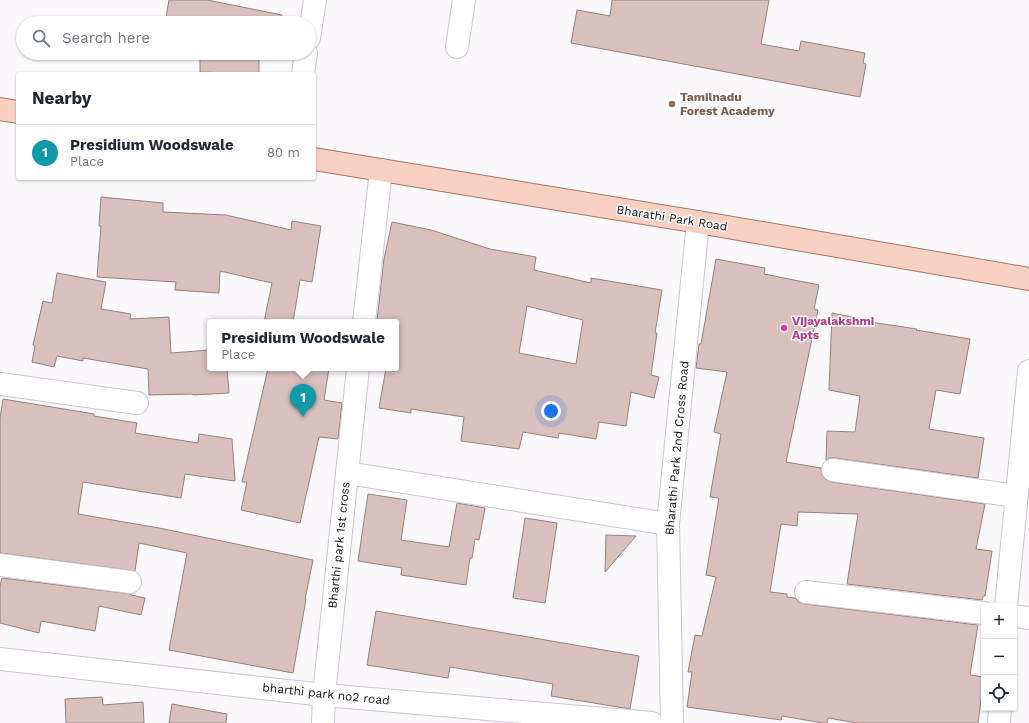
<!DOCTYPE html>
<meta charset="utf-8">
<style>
:root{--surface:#fff;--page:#f2f2f3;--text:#1f2937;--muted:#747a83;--line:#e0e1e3;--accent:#2d6d5b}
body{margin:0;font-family:"Work Sans",sans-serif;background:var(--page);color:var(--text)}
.controls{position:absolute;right:12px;bottom:12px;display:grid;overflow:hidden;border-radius:4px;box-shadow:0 1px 3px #0004}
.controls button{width:36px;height:36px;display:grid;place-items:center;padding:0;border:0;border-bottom:1px solid var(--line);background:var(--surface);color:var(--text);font:20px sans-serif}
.you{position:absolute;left:551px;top:411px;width:14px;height:14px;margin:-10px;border:3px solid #fff;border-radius:50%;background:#1a73e8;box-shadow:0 0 0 6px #1a73e833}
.badge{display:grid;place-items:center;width:26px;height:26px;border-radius:50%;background:var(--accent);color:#fff;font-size:13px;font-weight:700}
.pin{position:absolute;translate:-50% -33px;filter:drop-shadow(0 1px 2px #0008)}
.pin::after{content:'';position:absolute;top:21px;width:14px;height:12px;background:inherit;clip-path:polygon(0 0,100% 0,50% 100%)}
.popup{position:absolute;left:207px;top:319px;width:192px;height:52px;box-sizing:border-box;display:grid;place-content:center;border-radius:4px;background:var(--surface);filter:drop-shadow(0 1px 3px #0005);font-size:13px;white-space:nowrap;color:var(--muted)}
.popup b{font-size:15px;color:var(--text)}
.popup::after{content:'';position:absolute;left:50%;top:100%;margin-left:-8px;border:8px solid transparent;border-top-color:var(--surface)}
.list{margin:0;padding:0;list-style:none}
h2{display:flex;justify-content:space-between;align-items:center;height:52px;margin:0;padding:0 16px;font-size:17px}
h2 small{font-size:13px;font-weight:400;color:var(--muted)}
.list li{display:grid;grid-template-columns:26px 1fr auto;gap:12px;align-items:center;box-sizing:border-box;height:56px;padding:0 16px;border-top:1px solid var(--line)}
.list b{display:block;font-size:15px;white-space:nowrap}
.list p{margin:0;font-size:13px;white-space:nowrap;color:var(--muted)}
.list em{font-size:13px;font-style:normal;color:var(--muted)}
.icon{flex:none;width:22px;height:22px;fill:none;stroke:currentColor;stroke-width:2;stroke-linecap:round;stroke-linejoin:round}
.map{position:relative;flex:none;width:1029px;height:723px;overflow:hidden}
.search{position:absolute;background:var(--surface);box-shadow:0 1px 3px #0004;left:16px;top:16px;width:300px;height:44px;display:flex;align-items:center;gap:10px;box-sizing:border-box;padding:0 14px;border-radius:22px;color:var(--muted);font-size:15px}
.panel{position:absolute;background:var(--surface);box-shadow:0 1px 3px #0004;left:16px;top:72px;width:300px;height:108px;border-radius:4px}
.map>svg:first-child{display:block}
</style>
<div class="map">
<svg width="1029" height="723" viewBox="0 0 1029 723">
<rect width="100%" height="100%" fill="#fbf8fc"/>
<g fill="#d9c0bd" stroke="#98817e" fill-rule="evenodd">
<polygon points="169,0 207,0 282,15 281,23 165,23"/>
<polygon points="612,0 769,0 761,44 799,51 801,41 865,53 863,63 866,64 860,97 571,43 577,10 610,16"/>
<polygon points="200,54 259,56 259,74 200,72"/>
<polygon points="101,197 163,203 163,212 226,215 291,230 292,221 321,226 312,282 300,280 293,322 264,322 272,283 220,271 219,293 175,290 176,282 97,277 101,226 99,226"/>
<path d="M392,222L431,230L490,249L536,257L534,270L591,283V278L662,290L655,333H657L651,375L659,377L654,398L631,392L626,426L599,422L596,439L559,433L558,438L523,432L519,449L461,441L464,417L411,409V413L379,408L386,368H396V322L377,321L384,259ZM527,306L583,320L576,364L519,353Z"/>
<polygon points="716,259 765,268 764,274 819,285 814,309 818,310 786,462 821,468 822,475 826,480 831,482 985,504 976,549 992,551 985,596 983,596 982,600 847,584 858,514 798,512 797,526 781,524 770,592 787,594 787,597 795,598 799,602 805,604 978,625 970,675 984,677 978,723 857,723 828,718 827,723 823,723 782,716 781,720 687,707 692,672 688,672 695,635 702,636 716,577 706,575 719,498 710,497 721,434 714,432 727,372 696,368 699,344 701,344"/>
<polygon points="57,273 106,282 101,309 131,314 130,319 169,317 171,353 210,350 210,368 227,368 229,393 193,395 192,394 149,395 148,369 83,358 83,361 57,356 54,367 32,362 35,346 33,345 43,301 52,303"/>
<polygon points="832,313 857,318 857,320 917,329 916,330 970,339 960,394 936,390 929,429 984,438 978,478 835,458 829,458 826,460 827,431 855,432 860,396 829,390"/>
<polygon points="268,368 329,368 324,400 342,403 338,439 319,437 300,523 241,510 247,482 242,482"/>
<polygon points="3,399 94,414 94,416 137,423 135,433 198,443 199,434 232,439 235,481 185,474 181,498 83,482 78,514 159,528 313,560 305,599 306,599 293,673 169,650 187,553 139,543 135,571 0,553 0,418"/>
<polygon points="368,494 407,500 401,540 449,547 457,503 485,508 479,540 475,539 472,558 470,558 466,585 401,575 402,568 358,561"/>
<polygon points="525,518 557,523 545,603 513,598"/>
<polygon points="606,535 636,536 605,572"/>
<polygon points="2,578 131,594 131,595 145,598 141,615 99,606 95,631 41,621 39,633 0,623 0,586"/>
<polygon points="376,611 639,656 630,709 551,696 553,684 450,667 448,678 367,665"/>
<polygon points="102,697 103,705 143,702 144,723 66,723 65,699"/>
<polygon points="172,704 227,714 226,723 169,723"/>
</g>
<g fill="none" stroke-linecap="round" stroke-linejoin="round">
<defs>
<g id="minor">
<polyline points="309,38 315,0"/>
<polyline points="457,47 464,0"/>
<polyline points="303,74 306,53"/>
<polyline points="364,322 381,170"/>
<polyline points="0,384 137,403"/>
<polyline points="833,470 1016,496"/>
<polyline points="347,473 668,524"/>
<polyline points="0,565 130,582"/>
<polyline points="806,592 984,613"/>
<polyline points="1006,606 1029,371"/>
<polyline points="1014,616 1029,618"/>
<polyline points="0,659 324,695 652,723"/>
<polyline points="323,723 324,695 358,368"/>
<polyline points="672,723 668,524 698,222"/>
<polyline points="999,723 1000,708"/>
</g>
<g id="major">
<polyline points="0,109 18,112"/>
<polyline points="314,159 698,222 1029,279"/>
</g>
</defs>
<use href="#minor" stroke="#d0c4d7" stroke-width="24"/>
<use href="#major" stroke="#a5786b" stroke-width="24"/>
<use href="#minor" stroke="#fff" stroke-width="22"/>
<use href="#major" stroke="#f8d0c1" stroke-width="22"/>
</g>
<circle fill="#8d6e63" stroke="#fff" stroke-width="1.5" cx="672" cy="104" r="4"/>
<circle fill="#d1479c" stroke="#fff" stroke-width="1.5" cx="784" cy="328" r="4"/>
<g text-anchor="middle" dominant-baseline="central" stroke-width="3" stroke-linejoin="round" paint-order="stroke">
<g font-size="12" font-weight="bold" fill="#785e54" stroke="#fff" text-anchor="start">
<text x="680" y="97">Tamilnadu<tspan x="680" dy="14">Forest Academy</tspan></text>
</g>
<g font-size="12" fill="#141017" stroke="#fff">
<text transform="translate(672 218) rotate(9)">Bharathi Park Road</text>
<text transform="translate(677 448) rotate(-85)">Bharathi Park 2nd Cross Road</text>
<text transform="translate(339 545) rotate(-84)">Bharthi park 1st cross</text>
<text transform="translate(326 694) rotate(6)">bharthi park no2 road</text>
</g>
<g font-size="12" font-weight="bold" fill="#b23c85" stroke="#fff" text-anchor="start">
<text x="792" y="321">Vijayalakshmi<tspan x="792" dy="14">Apts</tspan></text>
</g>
</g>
</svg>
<div class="controls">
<button>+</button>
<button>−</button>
<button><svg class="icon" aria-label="locate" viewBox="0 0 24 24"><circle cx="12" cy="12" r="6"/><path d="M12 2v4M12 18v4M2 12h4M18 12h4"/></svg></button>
</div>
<div class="you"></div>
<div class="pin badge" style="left:303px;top:417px;background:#0f9aa8">1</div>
<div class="popup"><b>Presidium Woodswale</b>Place</div>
<div class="search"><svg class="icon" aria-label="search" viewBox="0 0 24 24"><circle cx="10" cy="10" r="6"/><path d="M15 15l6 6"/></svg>Search here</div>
<section class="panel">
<h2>Nearby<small></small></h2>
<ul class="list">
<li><span class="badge" style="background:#0f9aa8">1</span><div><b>Presidium Woodswale</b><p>Place</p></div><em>80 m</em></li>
</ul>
</section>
</div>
